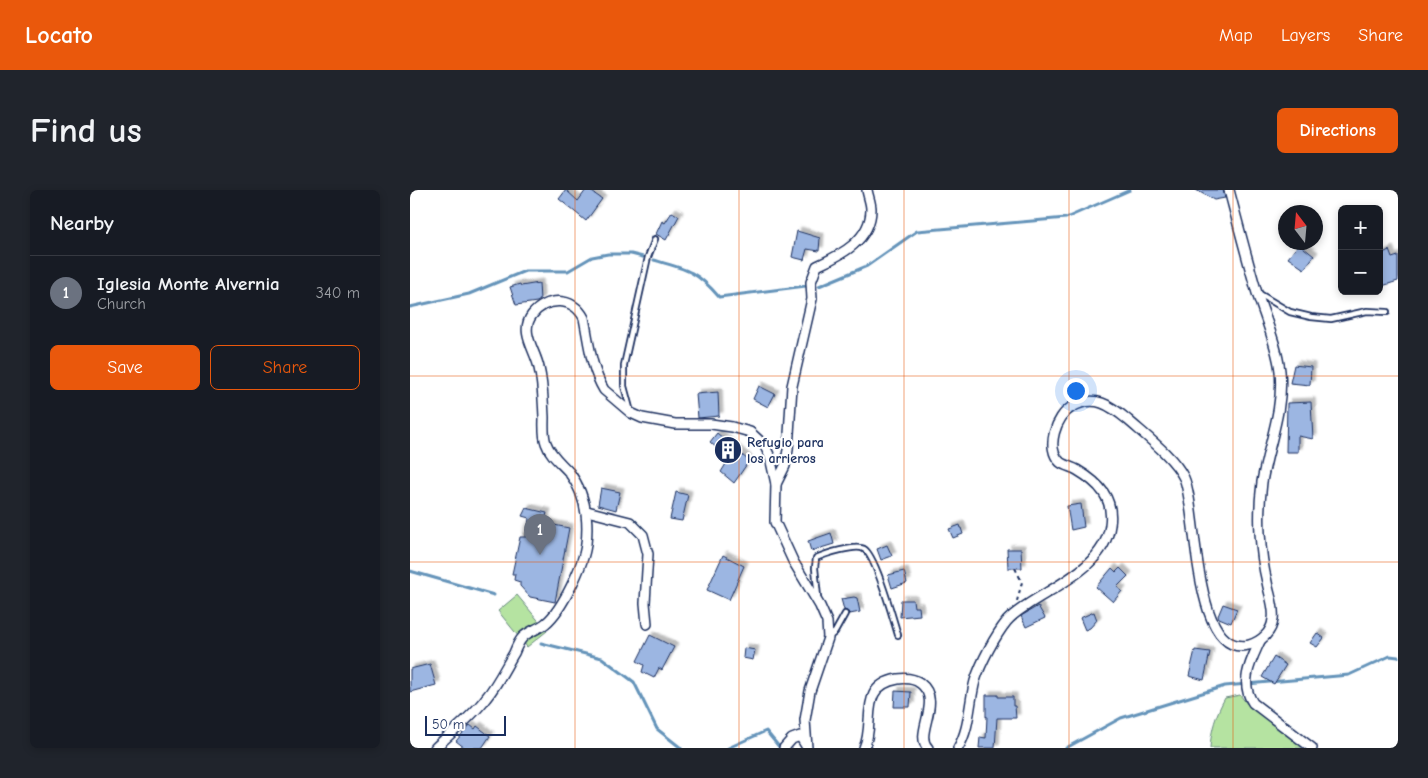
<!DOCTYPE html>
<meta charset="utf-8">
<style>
:root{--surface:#171b24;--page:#20242c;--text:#f1f3f6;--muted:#9ea1a6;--line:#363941;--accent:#ea580c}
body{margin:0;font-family:"Comic Neue",sans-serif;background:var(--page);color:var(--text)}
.controls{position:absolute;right:15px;top:15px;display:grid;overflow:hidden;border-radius:8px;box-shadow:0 2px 8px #0003}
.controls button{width:45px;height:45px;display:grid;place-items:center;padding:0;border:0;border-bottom:1px solid var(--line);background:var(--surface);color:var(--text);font:25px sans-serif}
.compass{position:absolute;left:868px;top:15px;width:45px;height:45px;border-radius:50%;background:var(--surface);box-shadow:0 2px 8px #0003;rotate:344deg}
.scale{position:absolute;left:15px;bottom:12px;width:81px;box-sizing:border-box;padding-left:5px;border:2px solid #1b2f5e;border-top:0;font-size:14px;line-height:18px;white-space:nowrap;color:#1b2f5e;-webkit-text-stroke:4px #fff;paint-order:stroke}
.you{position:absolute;left:665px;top:200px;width:18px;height:18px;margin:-12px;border:4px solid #fff;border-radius:50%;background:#1a73e8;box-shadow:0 0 0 8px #1a73e833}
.badge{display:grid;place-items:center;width:32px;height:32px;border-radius:50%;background:var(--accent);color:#fff;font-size:16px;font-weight:700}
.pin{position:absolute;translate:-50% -41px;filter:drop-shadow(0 1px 2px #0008)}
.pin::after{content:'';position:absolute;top:26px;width:18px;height:15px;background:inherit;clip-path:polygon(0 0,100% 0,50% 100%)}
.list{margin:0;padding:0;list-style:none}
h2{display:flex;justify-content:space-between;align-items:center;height:65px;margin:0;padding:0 20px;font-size:21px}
h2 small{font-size:16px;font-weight:400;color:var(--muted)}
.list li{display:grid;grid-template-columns:32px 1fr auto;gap:15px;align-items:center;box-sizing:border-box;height:75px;padding:0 20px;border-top:1px solid var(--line)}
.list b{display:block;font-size:19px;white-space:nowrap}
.list p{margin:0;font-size:16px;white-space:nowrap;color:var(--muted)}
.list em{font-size:16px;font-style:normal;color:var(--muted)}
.actions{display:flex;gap:10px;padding:15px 20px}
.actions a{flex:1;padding:11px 0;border:1px solid var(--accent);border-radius:8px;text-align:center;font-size:18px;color:var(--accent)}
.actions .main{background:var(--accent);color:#fff}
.map{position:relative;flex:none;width:988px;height:558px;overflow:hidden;border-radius:8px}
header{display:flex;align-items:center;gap:30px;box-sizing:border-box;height:70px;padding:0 25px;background:var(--accent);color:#fff}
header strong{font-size:24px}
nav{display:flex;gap:28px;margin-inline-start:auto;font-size:18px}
.intro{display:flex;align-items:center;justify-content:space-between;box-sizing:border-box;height:120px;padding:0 30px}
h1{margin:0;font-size:35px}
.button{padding:12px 22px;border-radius:8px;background:var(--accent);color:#fff;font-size:18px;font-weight:700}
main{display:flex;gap:30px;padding:0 30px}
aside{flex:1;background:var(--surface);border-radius:8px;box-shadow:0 2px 8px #0003}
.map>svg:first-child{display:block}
</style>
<header>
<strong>Locato</strong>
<nav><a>Map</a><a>Layers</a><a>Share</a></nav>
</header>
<div class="intro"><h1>Find us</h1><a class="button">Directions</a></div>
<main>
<aside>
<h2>Nearby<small></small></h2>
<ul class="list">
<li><span class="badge" style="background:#6b7280">1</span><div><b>Iglesia Monte Alvernia</b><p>Church</p></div><em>340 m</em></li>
</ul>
<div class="actions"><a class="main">Save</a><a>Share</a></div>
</aside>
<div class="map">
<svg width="988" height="558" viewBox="0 0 988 558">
<defs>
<filter id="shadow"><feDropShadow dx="4" dy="-4" stdDeviation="1" flood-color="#0004"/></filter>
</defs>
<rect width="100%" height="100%" fill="#fff"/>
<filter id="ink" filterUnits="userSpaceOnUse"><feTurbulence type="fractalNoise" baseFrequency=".02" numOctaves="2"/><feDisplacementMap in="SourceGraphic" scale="10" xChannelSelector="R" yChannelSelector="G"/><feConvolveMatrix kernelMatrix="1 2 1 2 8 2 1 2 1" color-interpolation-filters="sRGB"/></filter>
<g filter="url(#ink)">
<g fill="#b5e3a1" stroke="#688980">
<polygon points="107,405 137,441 117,457 88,421"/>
<path d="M830,505L838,515L854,525L897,558H800C801,540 806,524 815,508Z"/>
</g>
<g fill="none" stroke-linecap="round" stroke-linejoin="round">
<g stroke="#6594ba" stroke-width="3">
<path d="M244,70C276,79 287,81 309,107L396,96"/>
<polyline points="409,96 457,76 507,41 656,28 720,0"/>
<polyline points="0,117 59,104 115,81 158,81 182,67 198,64 221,64 233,67"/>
<polyline points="0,381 84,405"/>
<polyline points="131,453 192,468 224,492 247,539 271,558"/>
<polyline points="318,558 356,541 370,558"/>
<polyline points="656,558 711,528 815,496 939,485 980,466 988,467"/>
</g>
</g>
<g fill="#9cb6e2" stroke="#1b2f5e" filter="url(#shadow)">
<polygon points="156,0 168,11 176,0 179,0 192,9 176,31 149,9"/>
<polygon points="786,0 813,0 815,8 804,10"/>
<polygon points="262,22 269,26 256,50 246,44 252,31 255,33"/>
<polygon points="387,41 410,48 409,61 397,59 394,70 382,67"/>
<polygon points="889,54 904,66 894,79 878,68"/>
<polygon points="979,60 982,68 988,66 988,91 969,97 969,65"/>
<polygon points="129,93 130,110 127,112 106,115 100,97 110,94 111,96"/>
<polygon points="884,175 901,177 900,195 880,193"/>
<polygon points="349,196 365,204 358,217 343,209"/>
<polygon points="308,202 309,226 288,228 286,204"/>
<polygon points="901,212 903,249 888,246 888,262 876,262 877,213"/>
<polygon points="307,243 339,271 324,293 311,282 319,269 300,252"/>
<polygon points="191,298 210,302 206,320 188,315"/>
<polygon points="266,302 278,305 272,331 260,329"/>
<polygon points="671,314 674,337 661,340 657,316"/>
<polygon points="116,318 137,323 134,333 159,338 145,412 120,407 110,396 110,392 104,390 105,384 102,384 110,347 116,347 118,338 119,328 112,326"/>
<polygon points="550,335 553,344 543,348 539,339"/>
<polygon points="421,343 424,354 401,361 398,351"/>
<polygon points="477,355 482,366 471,370 467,359"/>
<polygon points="597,359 611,359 612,378 598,378"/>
<polygon points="313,365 334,376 319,410 297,400"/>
<polygon points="702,378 706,382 710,378 718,386 707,397 712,401 703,412 686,397"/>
<polygon points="494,381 497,393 482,398 478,385"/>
<polygon points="444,407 447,408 450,422 440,424 437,421 434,420 431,409"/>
<polygon points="491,410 503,410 504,417 509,417 510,425 490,427"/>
<polygon points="813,414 827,419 821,433 809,428 808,426"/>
<polygon points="628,416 635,428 616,437 611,426"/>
<polygon points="684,422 687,430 680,438 675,440 670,428"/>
<polygon points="907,443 914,448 907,457 900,453"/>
<polygon points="240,445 264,457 252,480 249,478 244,488 232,482 234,475 227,471"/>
<polygon points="334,458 345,460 343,470 333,468"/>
<polygon points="785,460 800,462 794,490 779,486"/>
<polygon points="864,467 876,475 864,494 852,487"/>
<polygon points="20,474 26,495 0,502 0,479"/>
<polygon points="485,501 501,502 500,517 484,517"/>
<polygon points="576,505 588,505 588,507 603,507 603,516 605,516 606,528 587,528 585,558 569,558 570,547 576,548 577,526 576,527"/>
<polygon points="60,535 65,539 67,536 80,546 72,558 55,558 46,551"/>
</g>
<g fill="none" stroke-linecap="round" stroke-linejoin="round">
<defs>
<g id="service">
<polyline points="848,103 880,122 901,127 921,129 957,121 977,122"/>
<polyline points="221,222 214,196 214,175 238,67 245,49"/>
<path d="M408,407L405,378L406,368C415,364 446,354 454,359C466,366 483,429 488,445"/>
<polyline points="419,447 425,442 435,424"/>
</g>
<g id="minor">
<path d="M366,294L375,276L378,260L382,196L402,109L401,92L407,76C431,65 461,50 461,19C461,13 458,6 457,0"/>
<polyline points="177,321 220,332 233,345 238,364 235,413 237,434"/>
<path d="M850,451C841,471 829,492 843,513L902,558"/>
<path d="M25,558C42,542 62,527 76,508C87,495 95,478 104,463C106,458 109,451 113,447C119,441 129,439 136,433C152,420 174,374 176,354C179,328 175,303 159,282C151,273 140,265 136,253C133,245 134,235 134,227C133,210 133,194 129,178C126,161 109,142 122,125C136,107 163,106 174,128C179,153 181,178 194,200L221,223L232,228L265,234H301L322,237L340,242L355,256L360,267L366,294L365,332L383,371L410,416L417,432L418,448L400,501L395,530L397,558"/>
<polyline points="374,558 382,549 390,546 396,556"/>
<path d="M454,558C466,533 447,496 488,489C496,488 503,488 510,493C534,511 503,544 518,558"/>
<path d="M548,558C560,538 559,513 565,491C571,472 585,446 597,431C603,424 610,420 617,415C647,395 695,375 700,335C704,308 689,293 667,280C662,277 655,276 650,272C635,258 646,226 662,217C685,204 700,215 718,230C736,246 764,267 774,288C788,319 782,469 839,455C851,452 862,442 863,429C865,417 859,404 857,392C853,376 851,359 850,343C849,327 850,308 852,292C858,255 874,220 870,181C867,155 855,128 847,103C837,69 828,34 819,0"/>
</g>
</defs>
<use href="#service" stroke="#1b2f5e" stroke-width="8"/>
<use href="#minor" stroke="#1b2f5e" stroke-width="12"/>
<polyline stroke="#1b2f5e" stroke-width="2" stroke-dasharray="4 4" stroke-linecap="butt" points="605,378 612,392 607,411"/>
<use href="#service" stroke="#fff" stroke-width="4.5"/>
<use href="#minor" stroke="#fff" stroke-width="9"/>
</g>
</g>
<path fill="none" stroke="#e8590c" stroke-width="1" stroke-opacity="0.55" d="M165,0V558M329,0V558M494,0V558M659,0V558M823,0V558M0,186H988M0,372H988"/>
<defs>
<symbol id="building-disc" viewBox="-11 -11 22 22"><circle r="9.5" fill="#1b2f5e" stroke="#fff"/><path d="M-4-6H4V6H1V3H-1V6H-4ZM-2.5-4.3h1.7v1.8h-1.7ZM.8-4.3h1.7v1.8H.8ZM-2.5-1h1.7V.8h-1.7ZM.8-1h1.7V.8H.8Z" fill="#fff"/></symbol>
</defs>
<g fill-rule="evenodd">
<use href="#building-disc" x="302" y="244" width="32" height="32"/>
</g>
<g text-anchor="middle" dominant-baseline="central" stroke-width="4" stroke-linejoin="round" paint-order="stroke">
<g font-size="14" font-weight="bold" fill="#1b2f5e" stroke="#fff" text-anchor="start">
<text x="337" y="252">Refugio para<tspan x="337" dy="16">los arrieros</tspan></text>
</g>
</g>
</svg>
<div class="controls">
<button>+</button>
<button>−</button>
</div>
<svg class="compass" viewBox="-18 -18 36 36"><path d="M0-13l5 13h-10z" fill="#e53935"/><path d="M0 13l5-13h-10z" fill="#9ea1a6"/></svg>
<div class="scale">50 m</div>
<div class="you"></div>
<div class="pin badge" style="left:130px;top:365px;background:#6b7280">1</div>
</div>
</main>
